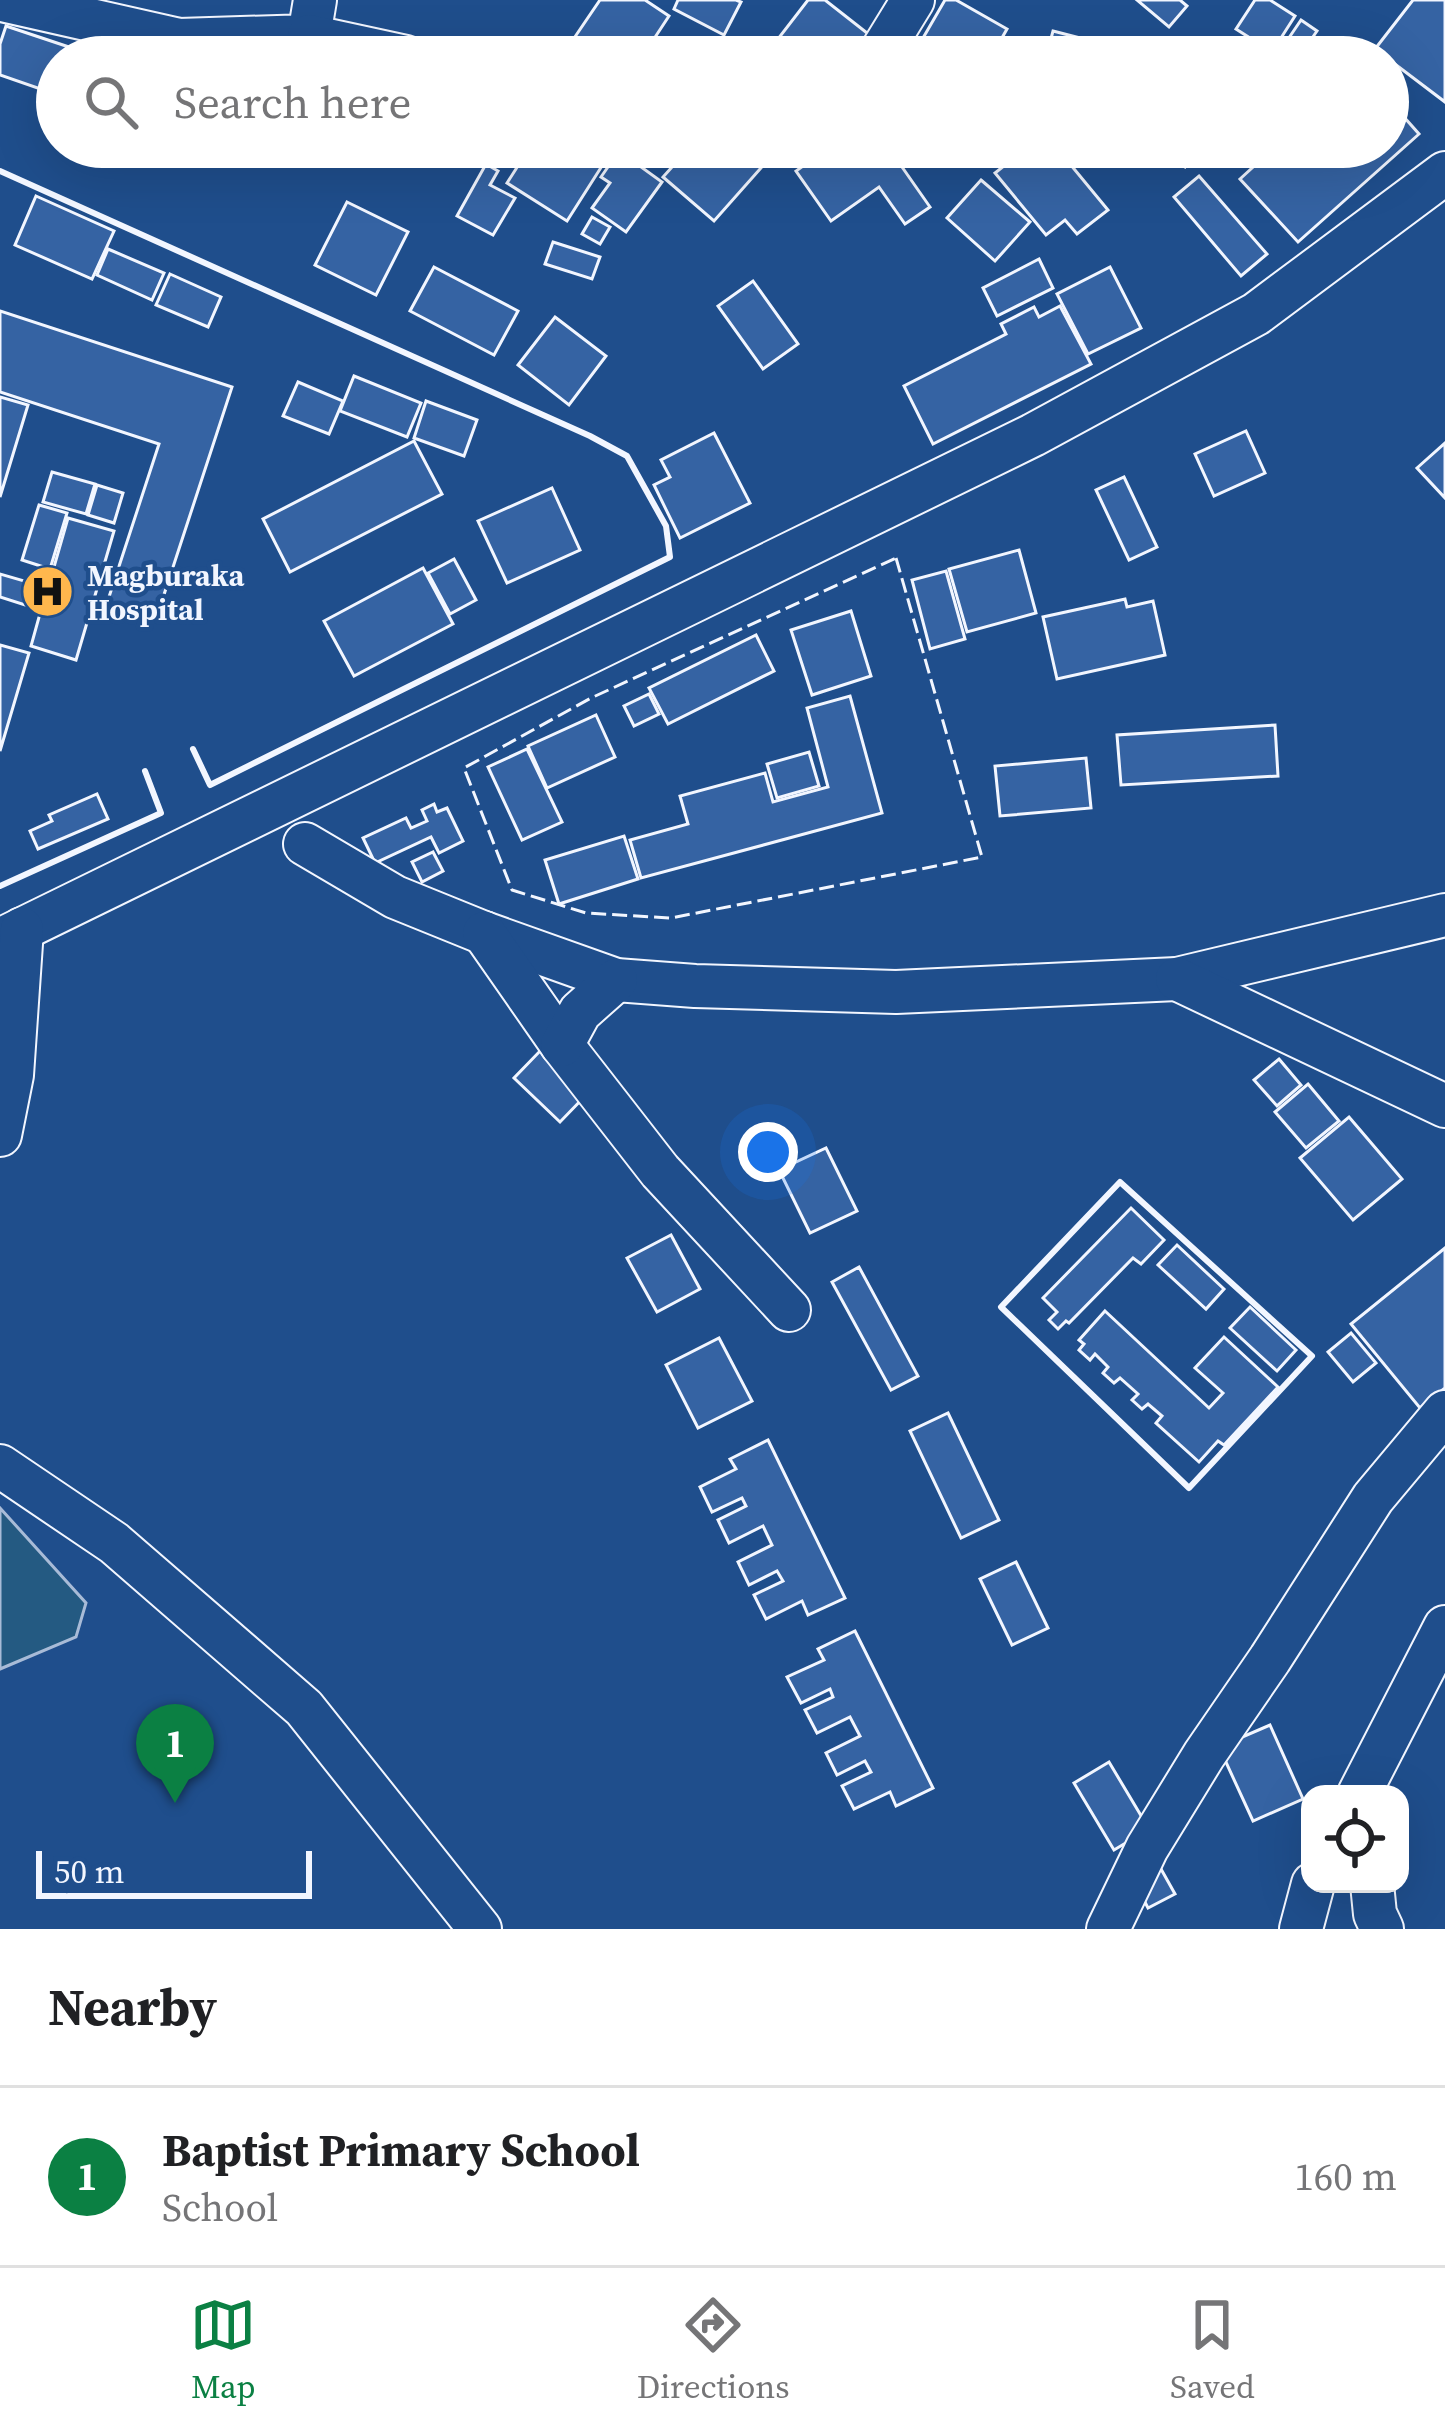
<!DOCTYPE html>
<style>
:root{--surface:#fff;--page:#f2f2f2;--text:#202124;--muted:#757577;--line:#e0e0e0;--accent:#0b8043}
body{margin:0;font-family:"Source Serif 4",serif;background:var(--page);color:var(--text)}
.controls{position:absolute;right:36px;bottom:36px;display:grid;overflow:hidden;border-radius:24px;box-shadow:0 12px 48px #0002}
.controls button{width:108px;height:108px;display:grid;place-items:center;padding:0;border:0;border-bottom:3px solid var(--line);background:var(--surface);color:var(--text);font:60px sans-serif}
.scale{position:absolute;left:36px;bottom:30px;width:276px;box-sizing:border-box;padding-left:12px;border:6px solid #f2f6ff;border-top:0;font-size:33px;line-height:42px;white-space:nowrap;color:#f2f6ff;-webkit-text-stroke:9px #1f4e8c;paint-order:stroke}
.you{position:absolute;left:768px;top:1152px;width:42px;height:42px;margin:-30px;border:9px solid #fff;border-radius:50%;background:#1a73e8;box-shadow:0 0 0 18px #1a73e833}
.badge{display:grid;place-items:center;width:78px;height:78px;border-radius:50%;background:var(--accent);color:#fff;font-size:39px;font-weight:700}
.pin{position:absolute;translate:-50% -99px;filter:drop-shadow(0 3px 6px #0008)}
.pin::after{content:'';position:absolute;top:63px;width:42px;height:36px;background:inherit;clip-path:polygon(0 0,100% 0,50% 100%)}
.list{margin:0;padding:0;list-style:none}
h2{display:flex;justify-content:space-between;align-items:center;height:156px;margin:0;padding:0 48px;font-size:51px}
h2 small{font-size:39px;font-weight:400;color:var(--muted)}
.list li{display:grid;grid-template-columns:78px 1fr auto;gap:36px;align-items:center;box-sizing:border-box;height:180px;padding:0 48px;border-top:3px solid var(--line)}
.list b{display:block;font-size:45px;white-space:nowrap}
.list p{margin:0;font-size:39px;white-space:nowrap;color:var(--muted)}
.list em{font-size:39px;font-style:normal;color:var(--muted)}
.icon{flex:none;width:66px;height:66px;fill:none;stroke:currentColor;stroke-width:2;stroke-linecap:round;stroke-linejoin:round}
.map{position:relative;flex:none;width:1445px;height:1929px;overflow:hidden}
.search{position:absolute;background:var(--surface);box-shadow:0 12px 48px #0002;left:36px;right:36px;top:36px;height:132px;display:flex;align-items:center;gap:30px;box-sizing:border-box;padding:0 42px;border-radius:66px;color:var(--muted);font-size:45px}
.sheet{height:336px;background:var(--surface)}
nav{display:flex;justify-content:space-around;align-items:center;box-sizing:border-box;height:168px;border-top:3px solid var(--line);background:var(--surface);font-size:33px;color:var(--muted)}
nav a{display:grid;justify-items:center;gap:6px}
nav .on{color:var(--accent)}
.map>svg:first-child{display:block}
</style>
<div class="map">
<svg width="1445" height="1929" viewBox="0 0 1445 1929">
<rect width="100%" height="100%" fill="#1f4e8c"/>
<polygon fill="#245a82" stroke="#a8bbd7" stroke-width="3" points="0,1508 86,1603 76,1637 0,1669"/>
<g fill="#3563a3" stroke="#f2f6ff" stroke-width="3">
<polygon points="600,0 645,0 669,16 642,57 570,57 564,53"/>
<polygon points="678,0 736,0 741,2 724,35 674,9"/>
<polygon points="808,0 825,0 876,40 862,57 764,57"/>
<polygon points="945,0 956,0 1007,29 991,57 912,57"/>
<polygon points="1137,0 1180,0 1187,6 1169,27"/>
<polygon points="1255,0 1270,0 1295,16 1272,52 1236,29"/>
<polygon points="1413,0 1445,0 1445,102 1375,49"/>
<polygon points="1301,20 1317,31 1299,57 1283,57 1278,54"/>
<polygon points="6,26 69,47 65,57 57,57 52,93 0,75 0,44"/>
<polygon points="1053,31 1154,57 1046,57"/>
<polygon points="1388,99 1419,134 1298,242 1240,179 1275,147 1388,147"/>
<polygon points="530,147 614,147 567,221 507,183"/>
<polygon points="690,147 750,147 767,161 714,221 663,177"/>
<polygon points="830,147 888,147 930,207 905,224 879,187 831,221 796,171"/>
<polygon points="1028,147 1056,147 1108,210 1077,234 1065,220 1046,235 995,173"/>
<polygon points="1149,147 1197,147 1185,167"/>
<polygon points="619,151 662,182 626,232 592,208 610,183 601,177"/>
<polygon points="486,164 498,171 490,185 515,198 493,235 457,216"/>
<polygon points="1199,176 1267,254 1241,276 1174,197"/>
<polygon points="981,180 1030,222 995,261 947,218"/>
<polygon points="36,196 114,231 92,279 15,245"/>
<polygon points="347,202 408,232 376,295 315,265"/>
<polygon points="592,217 610,227 600,244 582,234"/>
<polygon points="553,242 600,257 592,279 545,264"/>
<polygon points="108,249 164,273 152,300 97,275"/>
<polygon points="1039,259 1053,288 997,316 983,288"/>
<polygon points="434,267 518,311 494,355 410,311"/>
<polygon points="1110,267 1141,328 1088,354 1057,294"/>
<polygon points="170,274 221,297 208,327 156,305"/>
<polygon points="753,281 798,344 763,369 718,306"/>
<polygon points="1060,306 1091,364 933,444 904,386 1006,334 1001,324 1034,307 1039,317"/>
<polygon points="0,311 232,387 156,619 107,603 159,444 0,392"/>
<polygon points="555,317 606,356 569,405 518,365"/>
<polygon points="354,376 421,403 407,437 340,411"/>
<polygon points="298,382 343,401 329,434 283,416"/>
<polygon points="0,397 28,405 0,497"/>
<polygon points="426,401 477,420 464,456 414,438"/>
<polygon points="1246,431 1265,473 1214,496 1195,454"/>
<polygon points="714,433 750,503 680,538 654,485 670,477 661,460"/>
<polygon points="414,441 442,494 290,572 263,519"/>
<polygon points="1445,443 1445,498 1417,468"/>
<polygon points="52,472 95,484 86,514 43,502"/>
<polygon points="1124,477 1157,547 1129,560 1096,490"/>
<polygon points="97,485 123,493 114,523 88,515"/>
<polygon points="552,488 580,550 507,583 478,521"/>
<polygon points="39,505 67,513 50,569 22,560"/>
<polygon points="68,518 114,531 76,660 31,646 41,610 0,597 0,574 48,588"/>
<polygon points="1019,550 1036,613 967,632 949,569"/>
<polygon points="454,559 476,600 450,614 428,573"/>
<polygon points="423,568 453,624 354,676 324,621"/>
<polygon points="946,571 965,639 930,649 912,580"/>
<polygon points="1125,599 1127,607 1153,601 1165,655 1057,679 1043,617"/>
<polygon points="851,611 871,676 812,695 791,630"/>
<polygon points="756,635 774,671 668,724 649,688"/>
<polygon points="0,645 29,653 0,751"/>
<polygon points="649,694 659,714 634,726 624,706"/>
<polygon points="850,696 882,813 641,878 630,840 688,824 680,796 765,773 773,802 828,787 807,708"/>
<polygon points="596,715 615,757 547,788 528,746"/>
<polygon points="1275,725 1278,776 1121,785 1117,735"/>
<polygon points="527,749 562,822 522,840 488,767"/>
<polygon points="809,752 819,786 777,798 767,764"/>
<polygon points="1086,758 1091,808 1000,816 995,766"/>
<polygon points="97,794 108,819 38,849 30,831 52,821 49,815"/>
<polygon points="434,804 437,812 447,808 463,841 439,853 431,837 375,863 363,838 406,818 411,828 427,821 422,810"/>
<polygon points="624,836 638,879 559,904 545,860"/>
<polygon points="433,852 443,871 422,882 412,862"/>
<polygon points="541,1050 587,1094 560,1122 514,1078"/>
<polygon points="1279,1059 1301,1085 1277,1106 1254,1080"/>
<polygon points="1308,1084 1339,1121 1306,1148 1275,1112"/>
<polygon points="1349,1117 1402,1179 1353,1220 1300,1158"/>
<polygon points="826,1148 857,1211 810,1233 779,1170"/>
<polygon points="1131,1208 1164,1240 1141,1264 1133,1258 1069,1323 1066,1321 1058,1329 1049,1320 1057,1312 1043,1298"/>
<polygon points="671,1235 700,1289 657,1312 627,1258"/>
<polygon points="1177,1245 1224,1289 1206,1309 1158,1265"/>
<polygon points="1445,1248 1445,1388 1420,1408 1351,1324"/>
<polygon points="859,1267 918,1376 891,1390 832,1282"/>
<polygon points="1250,1307 1296,1350 1277,1371 1230,1328"/>
<polygon points="1105,1311 1209,1408 1223,1393 1195,1368 1224,1337 1278,1387 1224,1445 1218,1441 1199,1462 1156,1423 1162,1416 1148,1404 1142,1409 1132,1400 1138,1394 1120,1378 1114,1383 1103,1373 1108,1367 1095,1354 1090,1360 1079,1350 1084,1344 1079,1340"/>
<polygon points="1351,1333 1376,1363 1353,1382 1328,1352"/>
<polygon points="719,1338 752,1401 698,1428 666,1365"/>
<polygon points="948,1413 999,1520 961,1538 910,1431"/>
<polygon points="768,1440 845,1598 808,1615 802,1601 766,1619 754,1595 783,1581 777,1571 749,1585 738,1562 772,1545 763,1526 729,1543 718,1520 746,1506 742,1498 712,1512 700,1487 736,1469 730,1459"/>
<polygon points="1016,1562 1048,1628 1012,1645 980,1579"/>
<polygon points="855,1631 933,1788 896,1806 890,1792 854,1809 842,1786 871,1772 865,1761 837,1775 826,1753 860,1736 850,1717 817,1733 805,1710 833,1697 830,1689 801,1703 787,1677 824,1660 818,1649"/>
<polygon points="1270,1725 1303,1799 1253,1821 1219,1747"/>
<polygon points="1109,1762 1149,1829 1114,1850 1074,1783"/>
<polygon points="1161,1869 1175,1894 1148,1908 1135,1883"/>
</g>
<g fill="none" stroke-linecap="round" stroke-linejoin="round">
<defs>
<g id="minor">
<polyline points="2,0 179,40 309,36 315,0"/>
<polyline points="309,36 406,57"/>
<polyline points="878,57 913,0"/>
<polyline points="305,844 395,897 484,933 616,980 695,986 896,992 1177,979 1445,915"/>
<polyline points="484,933 562,1045 660,1171 789,1310"/>
<polyline points="0,940 1033,435 1256,314 1445,173"/>
<polyline points="1177,979 1445,1106"/>
<polyline points="562,1045 580,1012 616,980"/>
<polyline points="0,1135 12,1075 22,929"/>
<polyline points="0,1466 114,1543 304,1708 480,1929"/>
<polyline points="1359,1794 1445,1627"/>
<polyline points="1372,1884 1375,1914 1382,1929"/>
<polyline points="1108,1929 1147,1848 1204,1755 1270,1659 1373,1498 1445,1412"/>
<polyline points="1301,1929 1313,1884"/>
</g>
</defs>
<use href="#minor" stroke="#f2f6ff" stroke-width="46"/>
<use href="#minor" stroke="#1f4e8c" stroke-width="42"/>
<polygon stroke="#f2f6ff" stroke-width="3" stroke-dasharray="15 6" stroke-linecap="butt" points="896,558 982,857 671,918 586,913 512,890 464,768 591,698"/>
<g stroke="#f2f6ff" stroke-width="6">
<polyline points="0,171 590,436 627,456 666,526 670,557 210,785 193,749"/>
<polyline points="0,886 161,813 145,771"/>
<polygon points="1120,1182 1312,1356 1189,1488 1001,1307"/>
</g>
</g>
<defs>
<symbol id="hospital-disc" viewBox="-11 -11 22 22"><circle r="9.5" fill="#ffb74d" stroke="#1f4e8c"/><path d="M-5-5h3v3.5h4V-5h3V5h-3V1.5h-4V5h-3Z" fill="#111"/></symbol>
</defs>
<g fill-rule="evenodd">
<use href="#hospital-disc" x="18" y="562" width="59" height="59"/>
</g>
<g text-anchor="middle" dominant-baseline="central" stroke-width="9" stroke-linejoin="round" paint-order="stroke">
<g font-size="30" font-weight="bold" fill="#f2f6ff" stroke="#1f4e8c" text-anchor="start">
<text x="87" y="575">Magburaka<tspan x="87" dy="34">Hospital</tspan></text>
</g>
</g>
</svg>
<div class="controls">
<button><svg class="icon" aria-label="locate" viewBox="0 0 24 24"><circle cx="12" cy="12" r="6"/><path d="M12 2v4M12 18v4M2 12h4M18 12h4"/></svg></button>
</div>
<div class="scale">50 m</div>
<div class="you"></div>
<div class="pin badge" style="left:175px;top:1803px">1</div>
<div class="search"><svg class="icon" aria-label="search" viewBox="0 0 24 24"><circle cx="10" cy="10" r="6"/><path d="M15 15l6 6"/></svg>Search here</div>
</div>
<section class="sheet">
<h2>Nearby<small></small></h2>
<ul class="list">
<li><span class="badge">1</span><div><b>Baptist Primary School</b><p>School</p></div><em>160 m</em></li>
</ul>
</section>
<nav>
<a class="on"><svg class="icon" aria-label="map" viewBox="0 0 24 24"><path d="M3 6l6-2 6 2 6-2v14l-6 2-6-2-6 2zM9 4v14M15 6v14"/></svg>Map</a>
<a><svg class="icon" aria-label="directions" viewBox="0 0 24 24"><path d="M12 3l9 9-9 9-9-9zM9 14v-3h6M13 9l2 2-2 2"/></svg>Directions</a>
<a><svg class="icon" aria-label="saved" viewBox="0 0 24 24"><path d="M7 4h10v16l-5-4-5 4z"/></svg>Saved</a>
</nav>
